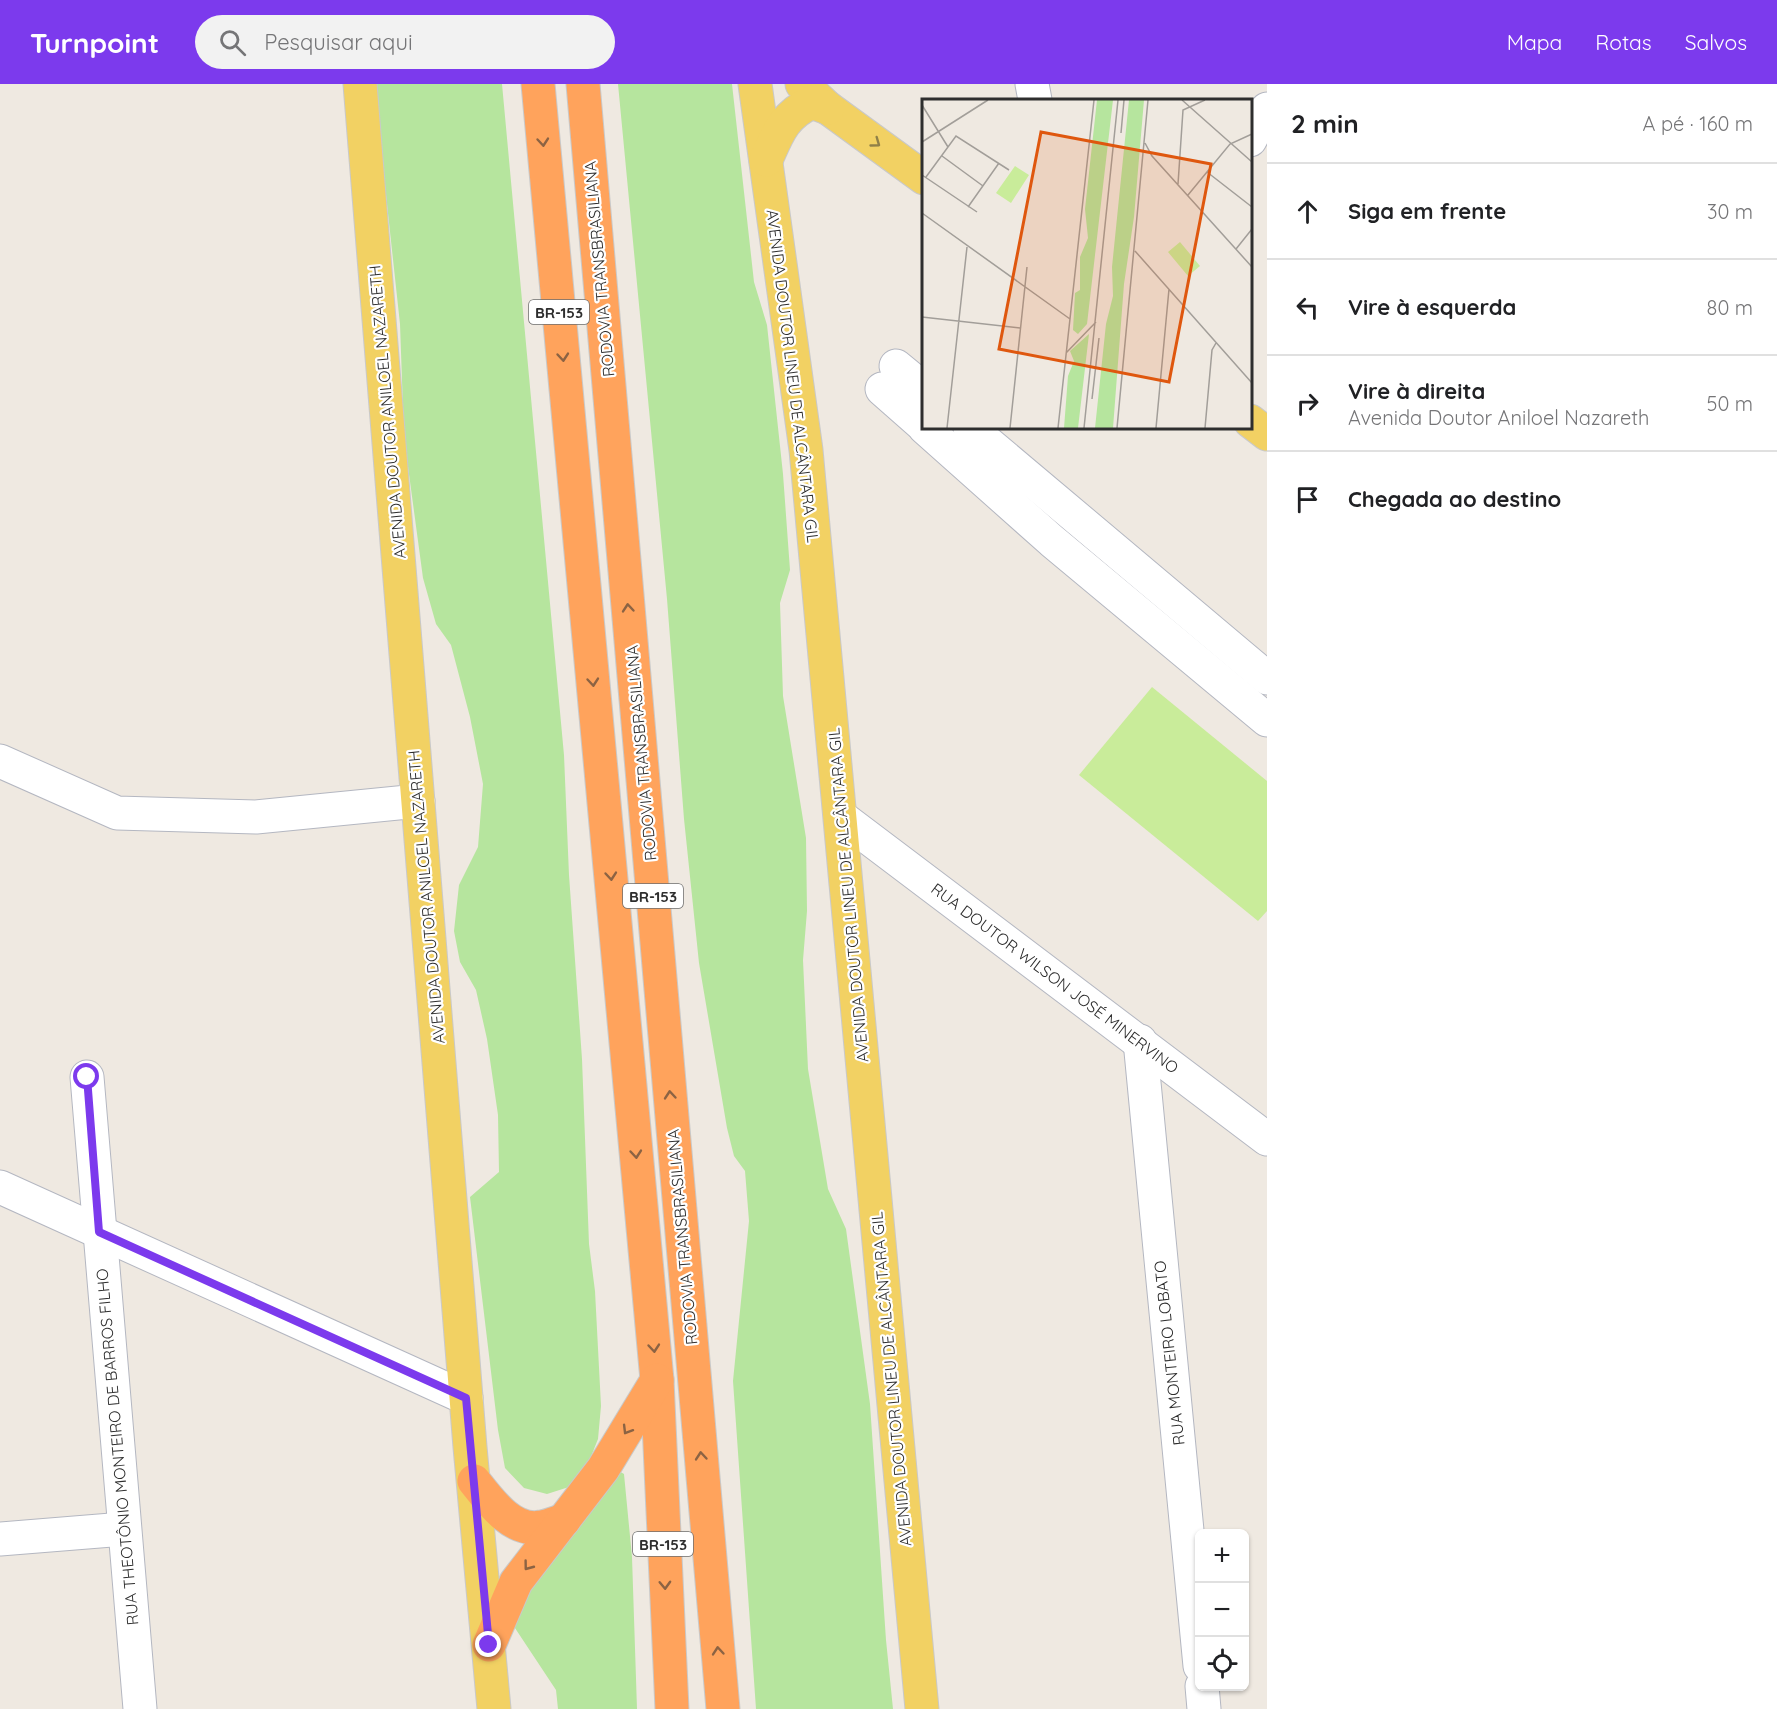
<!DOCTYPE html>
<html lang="pt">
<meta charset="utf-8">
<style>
:root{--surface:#fff;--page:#f2f2f2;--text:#202124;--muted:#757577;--line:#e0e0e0;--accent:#7c3aed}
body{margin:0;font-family:Quicksand,sans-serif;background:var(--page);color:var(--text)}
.controls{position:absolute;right:18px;bottom:18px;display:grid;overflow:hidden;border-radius:9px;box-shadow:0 2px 4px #0004}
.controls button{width:54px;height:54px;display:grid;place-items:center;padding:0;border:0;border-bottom:2px solid var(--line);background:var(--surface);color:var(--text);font:30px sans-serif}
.stop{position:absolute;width:18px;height:18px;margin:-14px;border:4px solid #7c3aed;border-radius:50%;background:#fff}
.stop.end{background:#7c3aed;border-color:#fff;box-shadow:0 2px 6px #0008}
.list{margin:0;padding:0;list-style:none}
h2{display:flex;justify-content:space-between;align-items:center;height:78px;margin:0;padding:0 24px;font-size:26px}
h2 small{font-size:20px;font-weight:400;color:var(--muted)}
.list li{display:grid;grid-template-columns:39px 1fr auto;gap:18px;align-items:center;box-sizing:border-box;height:96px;padding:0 24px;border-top:2px solid var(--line)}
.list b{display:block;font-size:22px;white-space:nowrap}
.list p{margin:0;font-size:20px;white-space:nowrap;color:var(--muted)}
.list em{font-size:20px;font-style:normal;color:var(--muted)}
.icon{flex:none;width:33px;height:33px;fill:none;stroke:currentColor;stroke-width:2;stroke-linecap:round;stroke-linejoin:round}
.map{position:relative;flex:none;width:1267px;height:1625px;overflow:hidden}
header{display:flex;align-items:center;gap:36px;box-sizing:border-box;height:84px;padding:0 30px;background:var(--accent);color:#fff}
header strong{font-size:28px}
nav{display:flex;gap:33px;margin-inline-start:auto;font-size:21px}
.search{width:420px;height:54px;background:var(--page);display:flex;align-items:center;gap:15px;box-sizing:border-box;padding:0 21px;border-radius:33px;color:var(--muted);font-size:22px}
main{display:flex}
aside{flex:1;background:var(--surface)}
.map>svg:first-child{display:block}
</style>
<header>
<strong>Turnpoint</strong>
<div class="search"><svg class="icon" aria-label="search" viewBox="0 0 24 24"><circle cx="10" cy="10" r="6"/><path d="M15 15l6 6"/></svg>Pesquisar aqui</div>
<nav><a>Mapa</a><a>Rotas</a><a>Salvos</a></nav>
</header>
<main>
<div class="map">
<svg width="1267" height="1625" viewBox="0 0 1267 1625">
<rect width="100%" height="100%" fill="#efe9e1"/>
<g fill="#b6e59e">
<polygon points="374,0 502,0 564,671 569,791 582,975 589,1160 595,1207 601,1322 598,1355 586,1385 572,1402 547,1410 524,1404 505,1384 498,1346 470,1113 499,1088 498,1031 487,955 476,906 460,878 454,847 459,801 478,763 483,700 470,633 451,561 436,540 423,494 404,353 400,240"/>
<polygon points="618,0 732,0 754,198 767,241 783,390 790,486 780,519 783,612 806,754 807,827 803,876 808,985 828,1105 846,1145 870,1320 886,1556 893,1625 756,1625 733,1297 749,1137 745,1087 734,1072 727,1044 699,879 684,735 667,515"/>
<polygon points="617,1386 624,1390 632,1473 637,1625 558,1625 556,1606 511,1538 513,1515"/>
</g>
<polygon fill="#c9ec9a" points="1152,603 1267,697 1267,827 1258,837 1079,691"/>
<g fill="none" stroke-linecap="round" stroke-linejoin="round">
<defs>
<g id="minor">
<polyline points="1032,0 1035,16"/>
<polyline points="1250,56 1267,25"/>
<polyline points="896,282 924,305"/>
<polyline points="882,305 924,342"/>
<polyline points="925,344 1052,457 1267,636"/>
<polyline points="970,344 1267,594"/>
<polyline points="0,677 117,729 256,733 418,717"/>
<polyline points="841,733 1267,1055"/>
<polyline points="1140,957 1200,1582"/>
<polyline points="87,993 140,1625"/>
<polyline points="0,1103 466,1314"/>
<polyline points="0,1455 124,1445"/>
<polyline points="1202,1602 1204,1625"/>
</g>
<g id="major">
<polyline points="360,0 470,1363 494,1625"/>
<polyline points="755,0 806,366 922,1625"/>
<polyline points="802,0 828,24 924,94"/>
<path d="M766,76C778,49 783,32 812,18L828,24"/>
<polyline points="1250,337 1267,350"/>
</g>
<g id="highway">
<polyline points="538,0 657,1296 672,1625"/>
<polyline points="583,0 723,1625"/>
<path d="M474,1397C489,1416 512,1449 541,1443C549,1442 557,1438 564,1436"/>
<polyline points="489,1561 516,1498 603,1385 657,1296"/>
</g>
</defs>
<use href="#minor" stroke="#b4b7c1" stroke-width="35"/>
<use href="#major" stroke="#c9c9c9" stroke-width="35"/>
<use href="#highway" stroke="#c9c9c9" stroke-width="35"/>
<use href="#minor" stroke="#fff" stroke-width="33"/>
<use href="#major" stroke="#f2d163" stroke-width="33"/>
<use href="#highway" stroke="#ffa35c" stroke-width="33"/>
</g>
<defs><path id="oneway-chevron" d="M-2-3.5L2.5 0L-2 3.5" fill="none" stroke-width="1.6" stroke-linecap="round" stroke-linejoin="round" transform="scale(1.5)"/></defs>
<g stroke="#8c6343">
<use href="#oneway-chevron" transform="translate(543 58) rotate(85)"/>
<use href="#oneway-chevron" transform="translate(563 273) rotate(85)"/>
<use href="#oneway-chevron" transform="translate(628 524) rotate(-95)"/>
<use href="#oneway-chevron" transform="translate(593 598) rotate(85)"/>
<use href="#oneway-chevron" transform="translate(611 792) rotate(85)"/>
<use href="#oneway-chevron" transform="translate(670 1011) rotate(-95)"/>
<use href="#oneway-chevron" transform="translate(636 1070) rotate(85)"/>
<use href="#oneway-chevron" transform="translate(654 1264) rotate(85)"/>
<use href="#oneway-chevron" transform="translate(627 1346) rotate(121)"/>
<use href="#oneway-chevron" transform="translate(701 1372) rotate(-95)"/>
<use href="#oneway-chevron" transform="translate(528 1482) rotate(127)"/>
<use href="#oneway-chevron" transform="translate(665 1501) rotate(88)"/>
<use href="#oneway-chevron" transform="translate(718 1567) rotate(-95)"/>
</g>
<use stroke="#908048" href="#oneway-chevron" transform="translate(876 59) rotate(36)"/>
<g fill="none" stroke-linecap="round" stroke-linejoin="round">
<polyline stroke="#7c3aed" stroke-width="8" points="87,993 99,1148 466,1314 489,1561"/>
</g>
<g text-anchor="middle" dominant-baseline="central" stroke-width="4.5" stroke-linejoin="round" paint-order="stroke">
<g fill="#fff" stroke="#6d6d6d" stroke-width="1.5">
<rect x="529" y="216" width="60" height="24" rx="4.5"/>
<rect x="623" y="800" width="60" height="24" rx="4.5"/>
<rect x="633" y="1448" width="60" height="24" rx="4.5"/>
</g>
<g font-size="15" font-weight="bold" fill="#2e2e2e">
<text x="559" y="228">BR-153</text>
<text x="653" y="812">BR-153</text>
<text x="663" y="1460">BR-153</text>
</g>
<g font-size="16" fill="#2e2e2e" stroke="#fff">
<text transform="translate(599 185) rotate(-95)">RODOVIA TRANSBRASILIANA</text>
<text transform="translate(793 292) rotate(83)">AVENIDA DOUTOR LINEU DE ALCÂNTARA GIL</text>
<text transform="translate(387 328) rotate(-95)">AVENIDA DOUTOR ANILOEL NAZARETH</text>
<text transform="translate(641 669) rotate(-95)">RODOVIA TRANSBRASILIANA</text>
<text transform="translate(848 811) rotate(-95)">AVENIDA DOUTOR LINEU DE ALCÂNTARA GIL</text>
<text transform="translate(426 813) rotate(-95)">AVENIDA DOUTOR ANILOEL NAZARETH</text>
<text transform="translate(1055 894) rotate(37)">RUA DOUTOR WILSON JOSÉ MINERVINO</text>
<text transform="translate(682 1153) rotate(-95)">RODOVIA TRANSBRASILIANA</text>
<text transform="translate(1169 1269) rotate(-96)">RUA MONTEIRO LOBATO</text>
<text transform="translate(891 1295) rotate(-95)">AVENIDA DOUTOR LINEU DE ALCÂNTARA GIL</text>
<text transform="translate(117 1363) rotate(-95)">RUA THEOTÔNIO MONTEIRO DE BARROS FILHO</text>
</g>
</g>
<g transform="translate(922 15)">
<rect width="330" height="330" fill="#efe9e1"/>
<path d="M175,1H191L165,225L156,235L151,231L153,194L158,191V158L166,139L163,110ZM207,1H222L212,118L202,185L191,329H173L184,225L191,197L190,168ZM167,235L156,329H142L146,277L152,262L148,252Z" fill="#b6e59e"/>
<path d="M93,67L107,76L89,104L74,94ZM258,143L278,167L266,177L246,153Z" fill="#c9ec9a"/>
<path fill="none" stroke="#a29e99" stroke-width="1.5" d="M260,1L330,63M0,6L26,48M199,34L202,1M0,43L66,1M223,44L230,57L330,168M20,57L61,87M285,73L330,108M0,76L55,113M4,78L34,37L87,71M256,85L261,11L283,1M266,96L308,45L330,35M46,108L77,64M0,114L148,220M314,150L330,130M213,152L330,284M0,218L98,229M144,254L174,223M170,300L177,239M25,329L45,148M88,329L105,168M136,329L172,1M162,329L196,1M195,329L226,1M234,329L247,190M283,329L290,251L294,244"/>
<path fill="#df570e" fill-opacity="0.15" stroke="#df570e" stroke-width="3" d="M119,33L289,65L247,283L77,250Z"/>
<rect width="330" height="330" fill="none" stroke="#2e2e2e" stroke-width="3"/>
</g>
</svg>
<div class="controls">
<button>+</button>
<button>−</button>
<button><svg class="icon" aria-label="locate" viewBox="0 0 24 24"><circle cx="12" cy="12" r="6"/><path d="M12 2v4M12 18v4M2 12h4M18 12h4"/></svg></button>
</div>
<div class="stop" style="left:87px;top:993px"></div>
<div class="stop end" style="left:489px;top:1561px"></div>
</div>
<aside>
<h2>2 min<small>A pé · 160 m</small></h2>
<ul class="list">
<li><svg class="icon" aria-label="ahead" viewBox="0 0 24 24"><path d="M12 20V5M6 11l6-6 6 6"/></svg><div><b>Siga em frente</b></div><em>30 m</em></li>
<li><svg class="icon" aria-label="left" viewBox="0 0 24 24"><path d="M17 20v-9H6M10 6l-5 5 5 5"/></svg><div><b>Vire à esquerda</b></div><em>80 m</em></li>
<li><svg class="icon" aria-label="right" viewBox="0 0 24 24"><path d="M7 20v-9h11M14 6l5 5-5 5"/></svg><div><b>Vire à direita</b><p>Avenida Doutor Aniloel Nazareth</p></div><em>50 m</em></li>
<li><svg class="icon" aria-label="arrive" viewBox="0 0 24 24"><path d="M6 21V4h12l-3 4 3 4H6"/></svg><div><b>Chegada ao destino</b></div></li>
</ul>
</aside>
</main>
